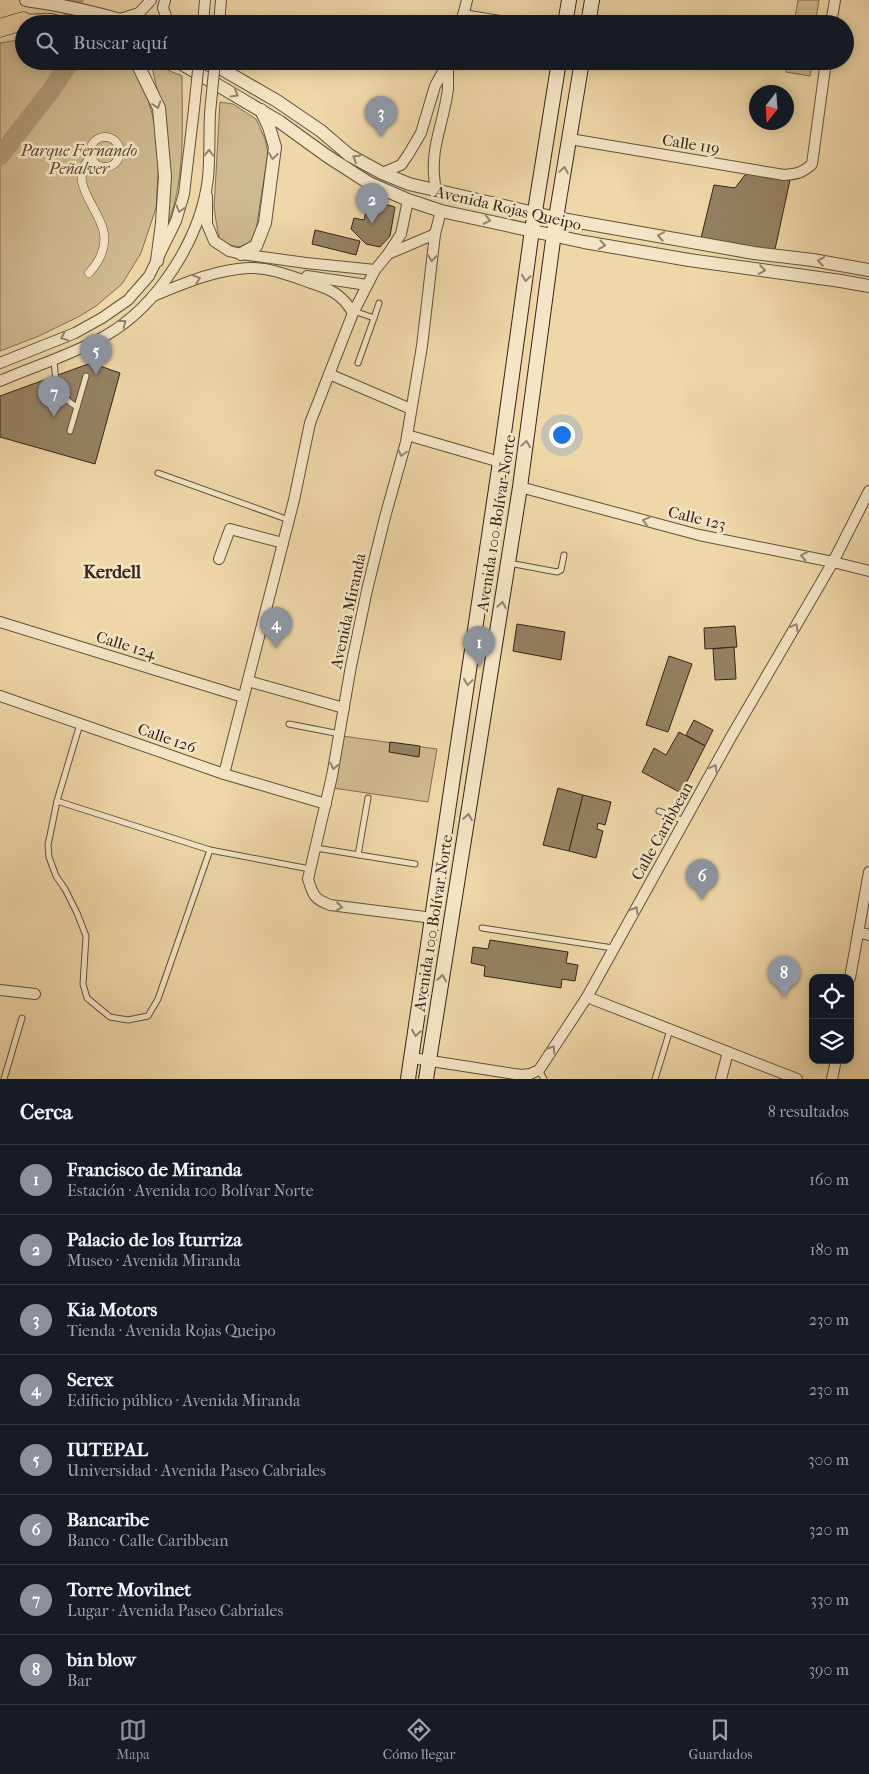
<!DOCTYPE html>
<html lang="es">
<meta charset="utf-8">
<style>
:root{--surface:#171b24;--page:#20242c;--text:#f1f3f6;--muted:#9ea1a6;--line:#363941;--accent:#8c9099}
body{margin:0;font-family:"IM FELL French Canon",serif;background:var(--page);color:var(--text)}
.controls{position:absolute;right:15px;bottom:15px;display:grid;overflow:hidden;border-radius:10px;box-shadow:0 2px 12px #0003}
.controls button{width:45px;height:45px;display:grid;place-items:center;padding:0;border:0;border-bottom:1px solid var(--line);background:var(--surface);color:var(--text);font:25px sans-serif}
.compass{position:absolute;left:749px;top:85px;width:45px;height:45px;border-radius:50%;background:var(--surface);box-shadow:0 2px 12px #0003;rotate:197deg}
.you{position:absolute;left:561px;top:434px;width:18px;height:18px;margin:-12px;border:4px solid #fff;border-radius:50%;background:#1a73e8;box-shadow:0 0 0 8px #1a73e833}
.badge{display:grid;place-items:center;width:32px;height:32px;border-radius:50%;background:var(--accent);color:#fff;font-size:16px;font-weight:700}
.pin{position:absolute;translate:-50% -41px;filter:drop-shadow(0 1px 2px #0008)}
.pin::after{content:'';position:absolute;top:26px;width:18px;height:15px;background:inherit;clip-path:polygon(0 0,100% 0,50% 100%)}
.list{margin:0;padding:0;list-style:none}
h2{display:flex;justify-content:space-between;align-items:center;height:65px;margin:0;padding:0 20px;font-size:21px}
h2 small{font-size:16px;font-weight:400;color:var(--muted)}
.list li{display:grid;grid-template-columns:32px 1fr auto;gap:15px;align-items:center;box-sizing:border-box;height:70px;padding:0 20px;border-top:1px solid var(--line)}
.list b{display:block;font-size:19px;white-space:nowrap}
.list p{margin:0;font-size:16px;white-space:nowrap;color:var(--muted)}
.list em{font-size:16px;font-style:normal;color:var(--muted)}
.icon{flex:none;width:28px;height:28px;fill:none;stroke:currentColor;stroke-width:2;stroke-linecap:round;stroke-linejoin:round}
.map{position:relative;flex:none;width:869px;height:1079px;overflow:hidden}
.search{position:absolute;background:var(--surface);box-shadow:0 2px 12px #0003;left:15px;right:15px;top:15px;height:55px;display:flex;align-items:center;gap:12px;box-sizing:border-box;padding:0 18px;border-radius:28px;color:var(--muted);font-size:19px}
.sheet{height:625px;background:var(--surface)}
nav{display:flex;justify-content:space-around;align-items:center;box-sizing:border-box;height:70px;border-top:1px solid var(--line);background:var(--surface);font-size:14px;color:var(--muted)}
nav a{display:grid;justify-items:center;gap:2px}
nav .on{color:var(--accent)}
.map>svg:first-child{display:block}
</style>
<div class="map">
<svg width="869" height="1079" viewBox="0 0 869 1079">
<rect width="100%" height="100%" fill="#efd7a7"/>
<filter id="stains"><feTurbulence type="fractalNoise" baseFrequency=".004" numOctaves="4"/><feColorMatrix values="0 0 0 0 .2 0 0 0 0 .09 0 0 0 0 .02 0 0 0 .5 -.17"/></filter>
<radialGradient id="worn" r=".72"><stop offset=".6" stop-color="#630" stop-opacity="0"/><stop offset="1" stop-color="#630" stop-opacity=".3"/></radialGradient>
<g fill="#cfb98f" stroke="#806e54">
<polygon points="798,0 819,0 815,24 794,24"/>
<polygon points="24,39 24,61 127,61 130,63 148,100 153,117 159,159 156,208 141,253 122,284 96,306 80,316 39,336 0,351 0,43"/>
<polygon points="787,61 813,61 810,76 786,72"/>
<path d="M151,63L182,76C182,124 186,177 168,223L162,111Z"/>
<path d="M220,102L233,104L256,119L265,139L268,153L256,230L251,241L246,246C235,248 229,245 219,239L214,208Z"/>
<polygon points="342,736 437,749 428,802 333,788"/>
</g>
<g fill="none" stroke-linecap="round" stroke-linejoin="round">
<g stroke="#ae9a77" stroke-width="19">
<polyline points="72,24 74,0"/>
<polyline points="0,156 52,89 68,65 68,61"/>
</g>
</g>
<g fill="#948163" stroke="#312419">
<polygon points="752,173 790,180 774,254 701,238 714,185 735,188 745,175"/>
<polygon points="369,200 395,207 390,236 380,247 366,244 351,229 354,218 364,220"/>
<polygon points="315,230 360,241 356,255 312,244"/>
<polygon points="91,363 120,373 95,464 0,437 0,396"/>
<polygon points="517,624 565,632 561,660 513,651"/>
<polygon points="735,626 737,647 705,649 704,628"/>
<polygon points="734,647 736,679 715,680 713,649"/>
<polygon points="669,656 692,664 668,732 646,725"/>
<polygon points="694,720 713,730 705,746 686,735"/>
<polygon points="679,732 705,746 681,793 642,772 654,748 666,755"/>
<polygon points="390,742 420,746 419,757 389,752"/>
<polygon points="558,788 583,795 569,851 543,845"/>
<polygon points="583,795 611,802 605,825 598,823 597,829 603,831 596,858 569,851"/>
<polygon points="490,940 568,952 566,963 578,965 575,981 562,979 561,988 484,976 485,966 471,963 473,947 488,949"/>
</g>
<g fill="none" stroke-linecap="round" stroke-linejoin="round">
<defs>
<g id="service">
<polyline points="535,61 557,67"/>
<polyline points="354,311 374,318 358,363"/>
<polyline points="374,318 379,303"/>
<path d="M54,359C56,384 54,393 77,407L70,431"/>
<polyline points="77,407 86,376"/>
<polyline points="158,473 289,520"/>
<polyline points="509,563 557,572 561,570 564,555"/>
<polyline points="80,724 57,801 48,845 49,857 56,876 65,889 77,913 86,936 83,984 87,998 110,1017 128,1020 148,1016 158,999 210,850"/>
<polyline points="289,724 340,734"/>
<polyline points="57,801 210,850 310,869"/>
<polyline points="659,811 684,821"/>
<polyline points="316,848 415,864"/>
<polyline points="358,855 368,798"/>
<polyline points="482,928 613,948"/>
<polyline points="539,1070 544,1079"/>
<polyline points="4,1079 22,1018"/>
<polyline points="655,1079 670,1030"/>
</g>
<g id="pedestrian">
<circle cx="105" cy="152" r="15"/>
<path d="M89,273C99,262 106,249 104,234C101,209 66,182 90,158"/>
</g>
<g id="minor">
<polyline points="165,0 163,8 169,24"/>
<polyline points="463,15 518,24"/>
<polyline points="120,19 139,13 151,0"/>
<polyline points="203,24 205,0"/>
<polyline points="219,24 221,0"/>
<polyline points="461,24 467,0"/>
<polyline points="831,24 835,0"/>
<path d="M570,139L784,175C796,174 803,173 812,164L826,61"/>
<polyline points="382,173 401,165 408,155 421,133 435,86 449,61"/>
<path d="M436,191C428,149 443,128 448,89C448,82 448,73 448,66"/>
<polyline points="207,196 207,224 214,241 229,251 241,254 306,263 375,270"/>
<polyline points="388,254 435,234"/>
<polyline points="307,276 367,285"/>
<path d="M153,296C183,284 214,270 248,268C269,267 291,276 311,283C330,289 342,294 353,313"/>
<polyline points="0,363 75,333 102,318 128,300 149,276 176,221 184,194 194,109"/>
<polyline points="329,374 411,409"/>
<path d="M0,381C34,366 72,355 105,336C158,306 201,238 208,178C210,157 209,135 210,113"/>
<polyline points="407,435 500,462"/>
<polyline points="520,487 699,535 833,562 869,571"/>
<polyline points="219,559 230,529 283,543"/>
<polyline points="0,622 243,697"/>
<polyline points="248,681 344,708"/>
<polyline points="0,696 224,774 326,804"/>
<polyline points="224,774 294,500 310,423 353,313 375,270 388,254 401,234 408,200"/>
<path d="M433,918L330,905C314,899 313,895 308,879L332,776L351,666L367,590L385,517L406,442L422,346L435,234L441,211"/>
<polyline points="858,932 869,935"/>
<polyline points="850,978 869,872"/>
<polyline points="0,990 35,994"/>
<polyline points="587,997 797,1079"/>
<polyline points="412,1058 521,1075 530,1074 539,1070 587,997 731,737 833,562 869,491"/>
<polyline points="721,1079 728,1052"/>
<polyline points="832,1079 836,1060"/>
</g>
<g id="tertiary">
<path d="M26,0C63,5 98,13 134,24"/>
<polyline points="15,21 51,20 67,24"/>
<polyline points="136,61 159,108 165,176 162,223 157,261"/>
<polyline points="177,61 280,122 327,156 369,183 408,200 441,211 584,242 689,260 841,281 869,286"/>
<polyline points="208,61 277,101 321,131 349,155 382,173 409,184 556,218 754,253 813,260 869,270"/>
<polyline points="241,254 256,246 265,223 275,147 269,127 261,110"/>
</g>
<g id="secondary">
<polyline points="565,24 569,0"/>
<polyline points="588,24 592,0"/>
<polyline points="408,1079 500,462 532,230 559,61"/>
<polyline points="426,1079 520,487 556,218 582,61"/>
</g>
<polyline id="motorway" points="0,28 23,21"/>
</defs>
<use href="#service" stroke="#60513c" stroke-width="7"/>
<use href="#pedestrian" stroke="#60513c" stroke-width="9"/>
<use href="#minor" stroke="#60513c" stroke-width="12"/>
<use href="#tertiary" stroke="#60513c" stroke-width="14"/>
<use href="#secondary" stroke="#312419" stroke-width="16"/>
<use href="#motorway" stroke="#312419" stroke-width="19"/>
<use href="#service" stroke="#f5e5c6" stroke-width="5"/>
<use href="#pedestrian" stroke="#f5e5c6" stroke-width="8"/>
<use href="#minor" stroke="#f5e5c6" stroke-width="10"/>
<use href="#tertiary" stroke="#f5e5c6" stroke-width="12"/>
<use href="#secondary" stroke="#f5e5c6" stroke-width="14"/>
<use href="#motorway" stroke="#efd7a7" stroke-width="18"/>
<defs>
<g id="minor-bridge">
<polyline points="194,109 199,61"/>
<polyline points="210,113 215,61"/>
</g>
</defs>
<use href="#minor-bridge" stroke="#60513c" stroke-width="12" stroke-linecap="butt"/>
<use href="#minor-bridge" stroke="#f5e5c6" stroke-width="10"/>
</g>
<defs><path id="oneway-chevron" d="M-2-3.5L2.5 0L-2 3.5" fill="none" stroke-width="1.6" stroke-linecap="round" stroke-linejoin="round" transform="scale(1.25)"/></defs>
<g stroke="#938470">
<use href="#oneway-chevron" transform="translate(235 94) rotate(30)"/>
<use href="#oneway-chevron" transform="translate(157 105) rotate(72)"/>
<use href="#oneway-chevron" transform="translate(209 153) rotate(-88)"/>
<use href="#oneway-chevron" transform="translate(273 156) rotate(97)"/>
<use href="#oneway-chevron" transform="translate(356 158) rotate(-150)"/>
<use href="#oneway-chevron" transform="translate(564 170) rotate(-80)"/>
<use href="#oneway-chevron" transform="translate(180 209) rotate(107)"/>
<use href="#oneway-chevron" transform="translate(487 220) rotate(12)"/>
<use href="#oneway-chevron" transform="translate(661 236) rotate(-170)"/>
<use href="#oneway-chevron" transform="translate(602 245) rotate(10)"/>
<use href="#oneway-chevron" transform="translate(432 258) rotate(96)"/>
<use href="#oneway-chevron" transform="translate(821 261) rotate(-171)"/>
<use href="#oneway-chevron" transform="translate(762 270) rotate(8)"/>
<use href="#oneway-chevron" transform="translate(526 278) rotate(98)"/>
<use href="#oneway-chevron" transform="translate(197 279) rotate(-19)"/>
<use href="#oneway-chevron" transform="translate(123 323) rotate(-38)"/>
<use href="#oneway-chevron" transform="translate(64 337) rotate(158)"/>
<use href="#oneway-chevron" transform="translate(526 444) rotate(-82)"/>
<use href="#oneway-chevron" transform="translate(402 453) rotate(106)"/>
<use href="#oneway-chevron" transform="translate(646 521) rotate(-165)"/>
<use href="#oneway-chevron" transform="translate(804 556) rotate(-169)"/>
<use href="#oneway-chevron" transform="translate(502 605) rotate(-81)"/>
<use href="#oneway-chevron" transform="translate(795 627) rotate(-60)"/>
<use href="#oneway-chevron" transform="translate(468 682) rotate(98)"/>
<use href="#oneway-chevron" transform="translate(334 766) rotate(101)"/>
<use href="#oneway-chevron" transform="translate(714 768) rotate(-61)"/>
<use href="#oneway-chevron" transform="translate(468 817) rotate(-81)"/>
<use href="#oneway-chevron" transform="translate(339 907) rotate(8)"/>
<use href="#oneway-chevron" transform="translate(635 910) rotate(-61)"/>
<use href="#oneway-chevron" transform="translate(442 978) rotate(-81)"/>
<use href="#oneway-chevron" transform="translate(416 1033) rotate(99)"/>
<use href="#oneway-chevron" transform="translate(552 1049) rotate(-57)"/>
</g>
<g text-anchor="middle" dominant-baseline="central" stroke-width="5" stroke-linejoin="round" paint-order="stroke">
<g font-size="16" fill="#312419" stroke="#f5e5c6">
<text transform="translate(691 144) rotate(9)">Calle 119</text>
<text transform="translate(508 208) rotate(13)">Avenida Rojas Queipo</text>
<text transform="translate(697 518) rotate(13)">Calle 123</text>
<text transform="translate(496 523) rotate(-81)">Avenida 100 Bolívar Norte</text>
<text transform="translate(348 611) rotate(-78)">Avenida Miranda</text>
<text transform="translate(126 645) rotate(17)">Calle 124</text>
<text transform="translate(167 738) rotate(19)">Calle 126</text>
<text transform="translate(662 831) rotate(-61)">Calle Caribbean</text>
<text transform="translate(433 923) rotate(-81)">Avenida 100 Bolívar Norte</text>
</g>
<g font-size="16" font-style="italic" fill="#584936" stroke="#f5e5c6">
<text x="79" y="150">Parque Fernando<tspan x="79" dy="18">Peñalver</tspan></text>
</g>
<g font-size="18" font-weight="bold" fill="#312419" stroke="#f5e5c6">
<text x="112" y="572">Kerdell</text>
</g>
</g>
<rect width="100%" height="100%" filter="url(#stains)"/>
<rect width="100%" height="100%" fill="url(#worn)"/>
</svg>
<div class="controls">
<button><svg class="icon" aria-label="locate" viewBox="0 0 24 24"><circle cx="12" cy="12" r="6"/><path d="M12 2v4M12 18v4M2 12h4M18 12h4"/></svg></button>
<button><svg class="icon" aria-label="layers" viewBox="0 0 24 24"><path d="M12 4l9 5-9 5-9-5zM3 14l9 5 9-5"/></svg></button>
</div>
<svg class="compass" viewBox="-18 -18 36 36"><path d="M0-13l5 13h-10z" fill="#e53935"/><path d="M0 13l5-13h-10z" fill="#9ea1a6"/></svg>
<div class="you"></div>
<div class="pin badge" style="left:479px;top:667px">1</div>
<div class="pin badge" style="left:372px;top:224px">2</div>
<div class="pin badge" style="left:381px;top:137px">3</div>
<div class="pin badge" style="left:276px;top:648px">4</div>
<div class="pin badge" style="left:96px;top:375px">5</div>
<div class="pin badge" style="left:702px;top:900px">6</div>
<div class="pin badge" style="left:54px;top:417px">7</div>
<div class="pin badge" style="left:784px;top:997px">8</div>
<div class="search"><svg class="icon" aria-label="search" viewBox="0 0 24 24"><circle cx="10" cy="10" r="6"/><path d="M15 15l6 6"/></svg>Buscar aquí</div>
</div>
<section class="sheet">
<h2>Cerca<small>8 resultados</small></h2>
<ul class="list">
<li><span class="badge">1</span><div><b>Francisco de Miranda</b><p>Estación · Avenida 100 Bolívar Norte</p></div><em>160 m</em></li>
<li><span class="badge">2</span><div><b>Palacio de los Iturriza</b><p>Museo · Avenida Miranda</p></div><em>180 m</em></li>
<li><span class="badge">3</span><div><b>Kia Motors</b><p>Tienda · Avenida Rojas Queipo</p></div><em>230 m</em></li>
<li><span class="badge">4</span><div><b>Serex</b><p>Edificio público · Avenida Miranda</p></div><em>230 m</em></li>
<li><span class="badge">5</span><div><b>IUTEPAL</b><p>Universidad · Avenida Paseo Cabriales</p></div><em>300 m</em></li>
<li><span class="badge">6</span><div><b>Bancaribe</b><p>Banco · Calle Caribbean</p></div><em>320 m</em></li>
<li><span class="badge">7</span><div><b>Torre Movilnet</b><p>Lugar · Avenida Paseo Cabriales</p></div><em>330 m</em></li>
<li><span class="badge">8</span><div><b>bin blow</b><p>Bar</p></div><em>390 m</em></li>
</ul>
</section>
<nav>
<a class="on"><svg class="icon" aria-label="map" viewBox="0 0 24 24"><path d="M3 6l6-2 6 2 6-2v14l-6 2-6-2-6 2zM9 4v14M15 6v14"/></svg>Mapa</a>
<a><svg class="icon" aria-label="directions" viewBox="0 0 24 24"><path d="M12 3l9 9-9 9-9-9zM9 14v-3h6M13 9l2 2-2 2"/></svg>Cómo llegar</a>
<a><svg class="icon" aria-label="saved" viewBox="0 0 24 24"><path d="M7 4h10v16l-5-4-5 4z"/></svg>Guardados</a>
</nav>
